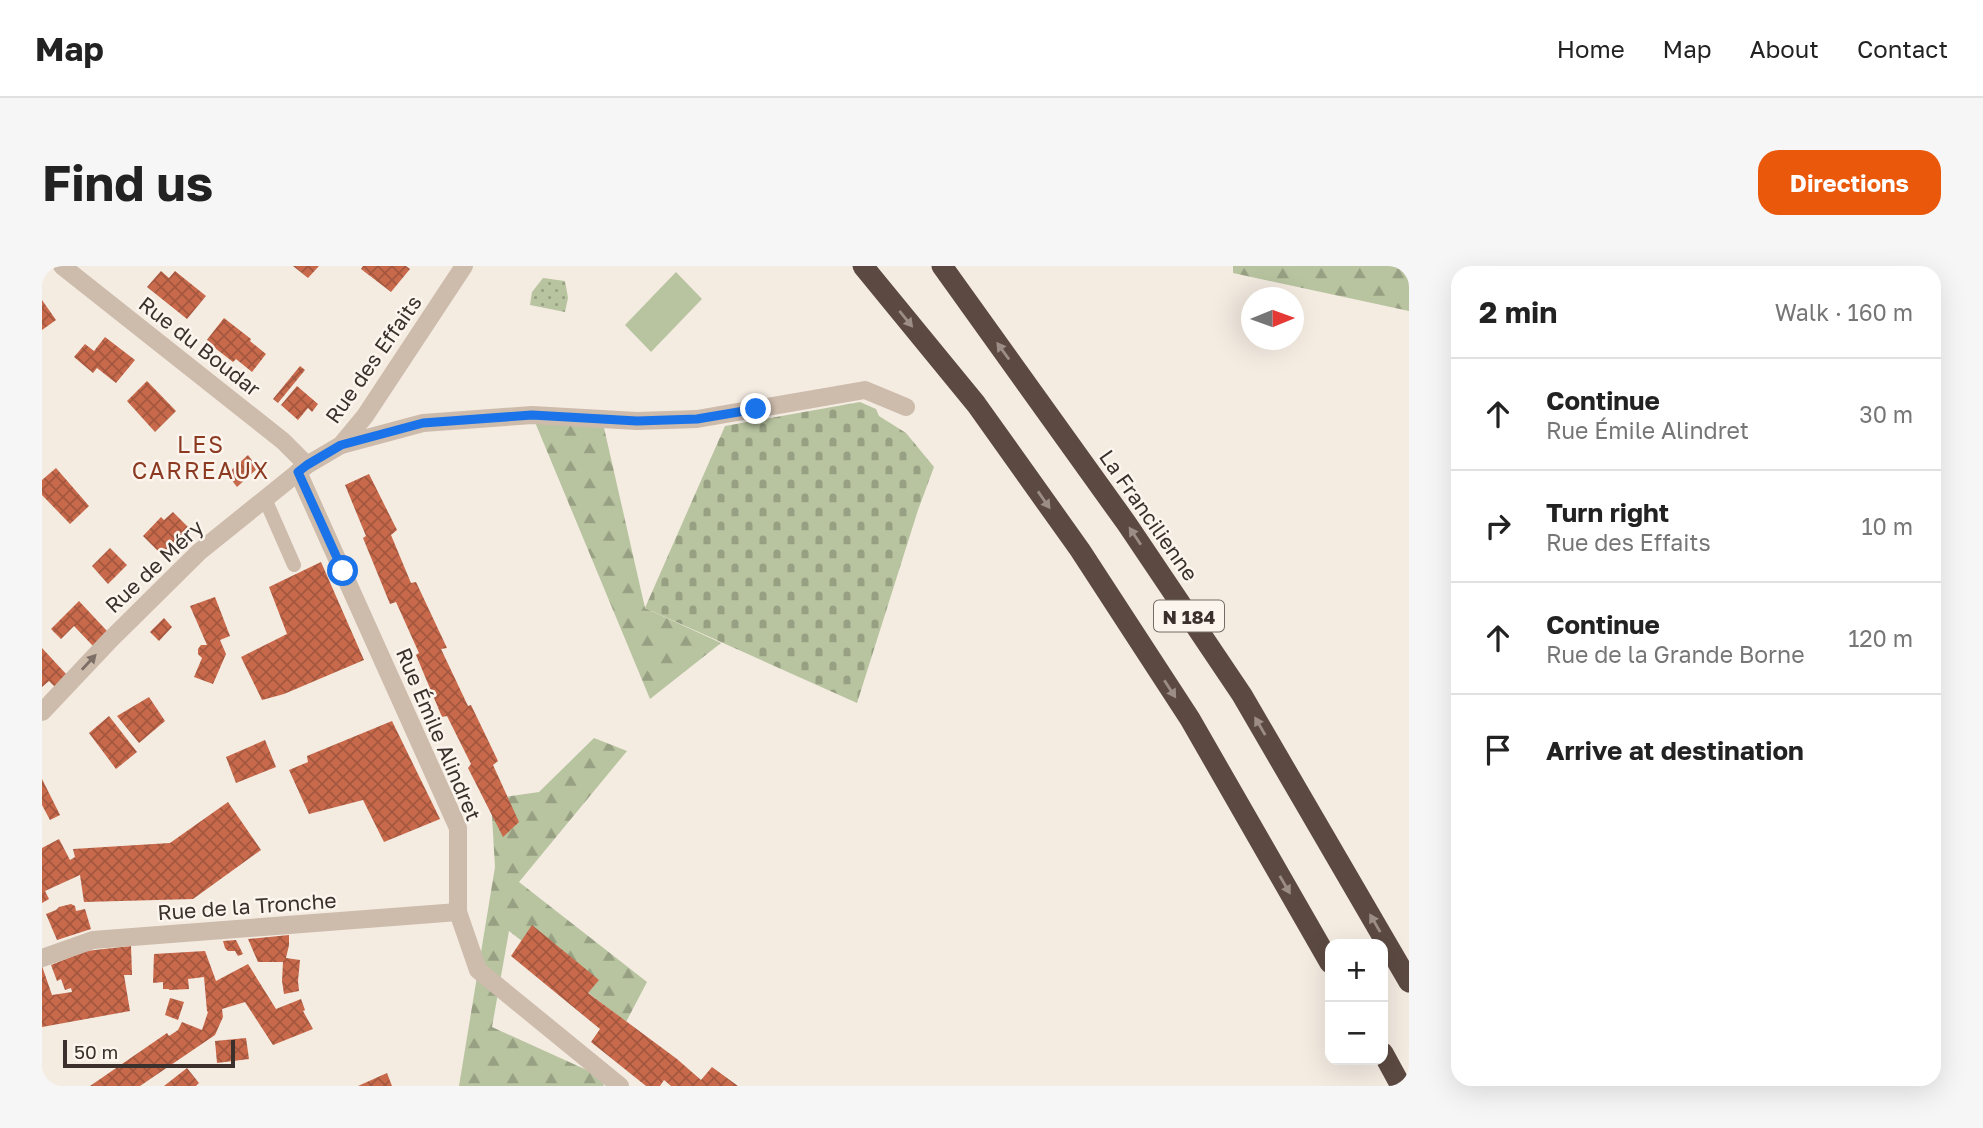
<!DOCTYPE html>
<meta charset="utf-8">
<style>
:root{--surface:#fff;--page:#f6f6f6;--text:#222;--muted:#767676;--line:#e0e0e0;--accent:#ea580c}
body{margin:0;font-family:"Golos Text",sans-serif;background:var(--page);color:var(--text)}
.controls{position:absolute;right:21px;bottom:21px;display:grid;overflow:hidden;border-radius:14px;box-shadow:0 7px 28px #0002}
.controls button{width:63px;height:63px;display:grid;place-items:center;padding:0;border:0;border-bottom:2px solid var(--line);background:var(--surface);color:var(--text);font:35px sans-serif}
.compass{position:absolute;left:1199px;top:21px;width:63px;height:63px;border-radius:50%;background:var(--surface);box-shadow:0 7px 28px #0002;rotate:89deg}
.scale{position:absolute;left:21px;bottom:18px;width:172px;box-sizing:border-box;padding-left:7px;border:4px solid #3b302b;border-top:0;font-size:19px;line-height:24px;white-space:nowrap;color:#3b302b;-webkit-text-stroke:5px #fbf5ee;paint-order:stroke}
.stop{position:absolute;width:21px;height:21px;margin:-16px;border:5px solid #1a73e8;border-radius:50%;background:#fff}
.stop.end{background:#1a73e8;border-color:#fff;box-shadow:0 2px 7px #0008}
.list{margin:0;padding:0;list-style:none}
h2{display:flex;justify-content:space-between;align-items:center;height:91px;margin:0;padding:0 28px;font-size:30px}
h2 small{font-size:23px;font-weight:400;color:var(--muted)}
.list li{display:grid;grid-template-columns:46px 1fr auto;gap:21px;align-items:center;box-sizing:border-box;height:112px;padding:0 28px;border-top:2px solid var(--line)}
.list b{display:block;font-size:26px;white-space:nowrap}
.list p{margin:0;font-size:23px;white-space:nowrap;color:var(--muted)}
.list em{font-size:23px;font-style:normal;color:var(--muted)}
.icon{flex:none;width:38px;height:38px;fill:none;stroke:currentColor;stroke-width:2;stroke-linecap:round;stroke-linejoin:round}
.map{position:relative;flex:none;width:1367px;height:820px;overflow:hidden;border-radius:21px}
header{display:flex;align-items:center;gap:42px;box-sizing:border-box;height:98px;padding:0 35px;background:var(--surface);border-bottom:2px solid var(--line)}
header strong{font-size:33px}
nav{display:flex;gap:38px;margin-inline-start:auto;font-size:24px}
.intro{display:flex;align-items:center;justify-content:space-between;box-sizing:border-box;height:168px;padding:0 42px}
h1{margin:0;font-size:49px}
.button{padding:18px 32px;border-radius:21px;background:var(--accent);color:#fff;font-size:24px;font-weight:700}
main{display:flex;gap:42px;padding:0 42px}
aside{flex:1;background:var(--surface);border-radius:21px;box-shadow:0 7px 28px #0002}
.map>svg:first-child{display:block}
</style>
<header>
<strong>Map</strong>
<nav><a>Home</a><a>Map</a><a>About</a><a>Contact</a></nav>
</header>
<div class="intro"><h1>Find us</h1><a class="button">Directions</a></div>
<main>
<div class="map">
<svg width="1367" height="820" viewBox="0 0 1367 820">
<defs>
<pattern id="grass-dots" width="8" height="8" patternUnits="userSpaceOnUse" patternTransform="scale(1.75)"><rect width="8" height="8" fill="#b8c4a0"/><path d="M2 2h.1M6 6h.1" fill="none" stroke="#97a083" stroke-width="1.8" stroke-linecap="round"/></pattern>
<pattern id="forest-firs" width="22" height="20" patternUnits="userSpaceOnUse" patternTransform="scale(1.75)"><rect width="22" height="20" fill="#b8c4a0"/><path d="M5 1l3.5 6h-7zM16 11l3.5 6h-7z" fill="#97a083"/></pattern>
<pattern id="cemetery-stones" width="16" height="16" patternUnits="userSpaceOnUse" patternTransform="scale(1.75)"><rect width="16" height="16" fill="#b8c4a0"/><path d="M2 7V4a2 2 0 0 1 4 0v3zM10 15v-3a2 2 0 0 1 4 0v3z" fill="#97a083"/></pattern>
<pattern id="building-cross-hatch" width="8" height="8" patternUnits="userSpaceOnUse" patternTransform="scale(1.75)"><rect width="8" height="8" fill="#c8694b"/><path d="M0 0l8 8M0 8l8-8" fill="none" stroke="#a4573f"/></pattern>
</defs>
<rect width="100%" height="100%" fill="#f4ebe1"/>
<polygon fill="url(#grass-dots)" points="501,12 523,15 526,32 523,46 488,39 490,26"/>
<g fill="url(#forest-firs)">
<polygon points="1191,0 1367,0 1367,45 1191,7"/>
<polygon points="490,149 560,153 603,342 679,377 608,433"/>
<polygon points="552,472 585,485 477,616 605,716 584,756 467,665 450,761 558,810 562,820 417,820 453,601 449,533 497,526"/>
</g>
<polygon fill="url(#cemetery-stones)" points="818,136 834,143 837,150 864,167 892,201 876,244 815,437 603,342 683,160"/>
<polygon fill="#b8c4a0" points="634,6 660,33 609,86 583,59"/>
<g fill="url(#building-cross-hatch)">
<polygon points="251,0 277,0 266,12"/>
<polygon points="321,0 364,0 368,3 349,26 319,3"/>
<polygon points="119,5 127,12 133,5 164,30 145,53 105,21"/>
<polygon points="0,34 14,54 0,64"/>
<polygon points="182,52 209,73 208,75 224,88 210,106 194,93 191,96 164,75"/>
<polygon points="63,71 93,94 74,117 55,102 51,107 32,91 43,78 52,85"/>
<polygon points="258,100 263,104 236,137 231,133"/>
<polygon points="105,115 134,145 113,166 85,135"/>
<polygon points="255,120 276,138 270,146 266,142 256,154 239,139"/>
<polygon points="206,189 216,202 195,221 185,208"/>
<polygon points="14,202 47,240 28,258 0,229 0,214"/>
<polygon points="327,208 355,264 349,269 369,317 374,316 405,382 399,383 426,440 429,439 456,495 451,499 477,556 461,571 426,502 429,498 405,450 400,451 374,389 377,387 354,336 348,338 321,272 324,270 303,219"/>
<polygon points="131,246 148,263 121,290 101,270 119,251 122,254"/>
<polygon points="68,282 85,299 66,318 50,300"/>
<polygon points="279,296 322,394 242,428 220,434 199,391 245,368 227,321"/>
<polygon points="173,331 188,370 178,374 184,388 171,418 152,411 160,392 156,388 156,383 159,379 165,379 148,340"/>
<polygon points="37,335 65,365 51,380 32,360 19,373 9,363"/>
<polygon points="122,352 130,361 117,375 108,366"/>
<polygon points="0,382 25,409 13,421 7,415 0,421"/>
<polygon points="107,431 123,455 97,477 75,450"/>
<polygon points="67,450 95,486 74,503 47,467"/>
<polygon points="350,455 398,553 342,576 321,534 267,548 247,504 266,496 265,490"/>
<polygon points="223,474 234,501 194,517 184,491"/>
<polygon points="0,513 18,549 8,554 0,539"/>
<polygon points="186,536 219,584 151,633 42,636 38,609 3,625 7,633 0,637 0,582 17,573 28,594 33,591 31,583 128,577"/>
<polygon points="29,638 33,640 34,645 43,643 49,663 15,674 4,648 14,644 17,641"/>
<polygon points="490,659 557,714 546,727 635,793 659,814 670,801 696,820 629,820 622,814 618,820 604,820 549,776 558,763 469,690"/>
<polygon points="247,669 247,679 244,692 258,694 256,715 257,725 242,728 240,715 241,696 216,696 206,673"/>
<polygon points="194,674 201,688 196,690 193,685 186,685 183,682 181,675"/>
<polygon points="89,680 90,709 82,709 88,745 0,761 0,700 10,729 30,726 29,722 23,724 19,713 15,715 9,699 44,685"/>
<polygon points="163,685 174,715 206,698 234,743 259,733 263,744 261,745 271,763 231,779 203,736 180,743 181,751 173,769 98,820 48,820 125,767 127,770 136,764 140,756 160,764 166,746 165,745 162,711 146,713 147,723 127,724 127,723 121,723 121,716 111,717 112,688"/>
<polygon points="128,732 142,736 136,754 123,749"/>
<polygon points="204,772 207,793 175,797 173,775"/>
<polygon points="145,802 157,817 154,820 122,820"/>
<polygon points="345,807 350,820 316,820"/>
</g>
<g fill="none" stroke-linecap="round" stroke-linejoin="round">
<polyline stroke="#cdbbac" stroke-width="14" points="223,233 252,299"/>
<g stroke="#cdbbac" stroke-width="18">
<polyline points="20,0 241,175 265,199"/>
<polyline points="299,179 381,157 490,149 595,155 655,153 823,124 864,141"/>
<polyline points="256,206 416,562 416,646 436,704 578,820"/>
<polyline points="0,446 68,374 157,286 265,199 299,179 323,150 422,0"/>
<polyline points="0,692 51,674 416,646"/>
</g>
<g stroke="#5c4a42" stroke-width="21">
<polyline points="821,0 934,138 1038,284 1148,453 1288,697"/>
<polyline points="900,0 1085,258 1200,429 1367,716"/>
<polyline points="1341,787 1359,820"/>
</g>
</g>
<defs><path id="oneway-solid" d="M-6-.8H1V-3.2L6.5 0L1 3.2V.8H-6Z" transform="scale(1.75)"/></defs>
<g fill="#9c8e87">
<use href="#oneway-solid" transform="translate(864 53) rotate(51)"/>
<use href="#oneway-solid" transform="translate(961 85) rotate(-126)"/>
<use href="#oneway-solid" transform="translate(1002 234) rotate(55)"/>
<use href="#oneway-solid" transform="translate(1093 270) rotate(-124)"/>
<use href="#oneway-solid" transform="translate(1128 423) rotate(57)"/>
<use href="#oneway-solid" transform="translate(1218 460) rotate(-120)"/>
<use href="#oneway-solid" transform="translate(1243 619) rotate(60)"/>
<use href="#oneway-solid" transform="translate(1333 657) rotate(-120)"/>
</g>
<use fill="#7d6f65" href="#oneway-solid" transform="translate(47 396) rotate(-47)"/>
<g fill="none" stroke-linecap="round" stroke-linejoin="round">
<polyline stroke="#1a73e8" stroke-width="9" points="301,305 256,206 265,199 299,179 381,157 490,149 595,155 655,153 714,143"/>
</g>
<g text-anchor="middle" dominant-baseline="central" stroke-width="5" stroke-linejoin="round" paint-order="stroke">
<rect fill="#fbf5ee" stroke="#756b66" stroke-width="2" x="1112" y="334.5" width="70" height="31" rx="5"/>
<g font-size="19" font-weight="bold" fill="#3b302b">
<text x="1147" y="350">N 184</text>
</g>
<g font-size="21" fill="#3b302b" stroke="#fbf5ee">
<text transform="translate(158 80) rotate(38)">Rue du Boudar</text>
<text transform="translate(331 93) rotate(-55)">Rue des Effaits</text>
<text transform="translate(1107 249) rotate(55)">La Francilienne</text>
<text transform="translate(112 300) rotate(-43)">Rue de Méry</text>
<text transform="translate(397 468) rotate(67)">Rue Émile Alindret</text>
<text transform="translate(205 640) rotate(-4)">Rue de la Tronche</text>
</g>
<g font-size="23" letter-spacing="2" fill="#8c3b22" stroke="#fbf5ee">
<text x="159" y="178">LES<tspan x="159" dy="26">CARREAUX</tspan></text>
</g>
</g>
</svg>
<div class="controls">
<button>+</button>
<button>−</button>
</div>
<svg class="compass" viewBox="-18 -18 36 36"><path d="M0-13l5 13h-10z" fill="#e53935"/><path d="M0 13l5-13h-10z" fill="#767676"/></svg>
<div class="scale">50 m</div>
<div class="stop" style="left:301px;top:305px"></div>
<div class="stop end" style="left:714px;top:143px"></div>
</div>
<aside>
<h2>2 min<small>Walk · 160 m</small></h2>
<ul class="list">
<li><svg class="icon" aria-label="ahead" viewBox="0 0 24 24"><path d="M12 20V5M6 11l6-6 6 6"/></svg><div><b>Continue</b><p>Rue Émile Alindret</p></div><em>30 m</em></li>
<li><svg class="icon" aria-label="right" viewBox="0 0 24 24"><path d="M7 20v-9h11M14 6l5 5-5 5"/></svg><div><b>Turn right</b><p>Rue des Effaits</p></div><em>10 m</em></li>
<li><svg class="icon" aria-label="ahead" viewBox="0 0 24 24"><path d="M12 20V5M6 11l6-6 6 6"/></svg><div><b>Continue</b><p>Rue de la Grande Borne</p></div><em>120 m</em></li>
<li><svg class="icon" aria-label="arrive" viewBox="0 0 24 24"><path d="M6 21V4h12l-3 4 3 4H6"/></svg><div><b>Arrive at destination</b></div></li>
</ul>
</aside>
</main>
